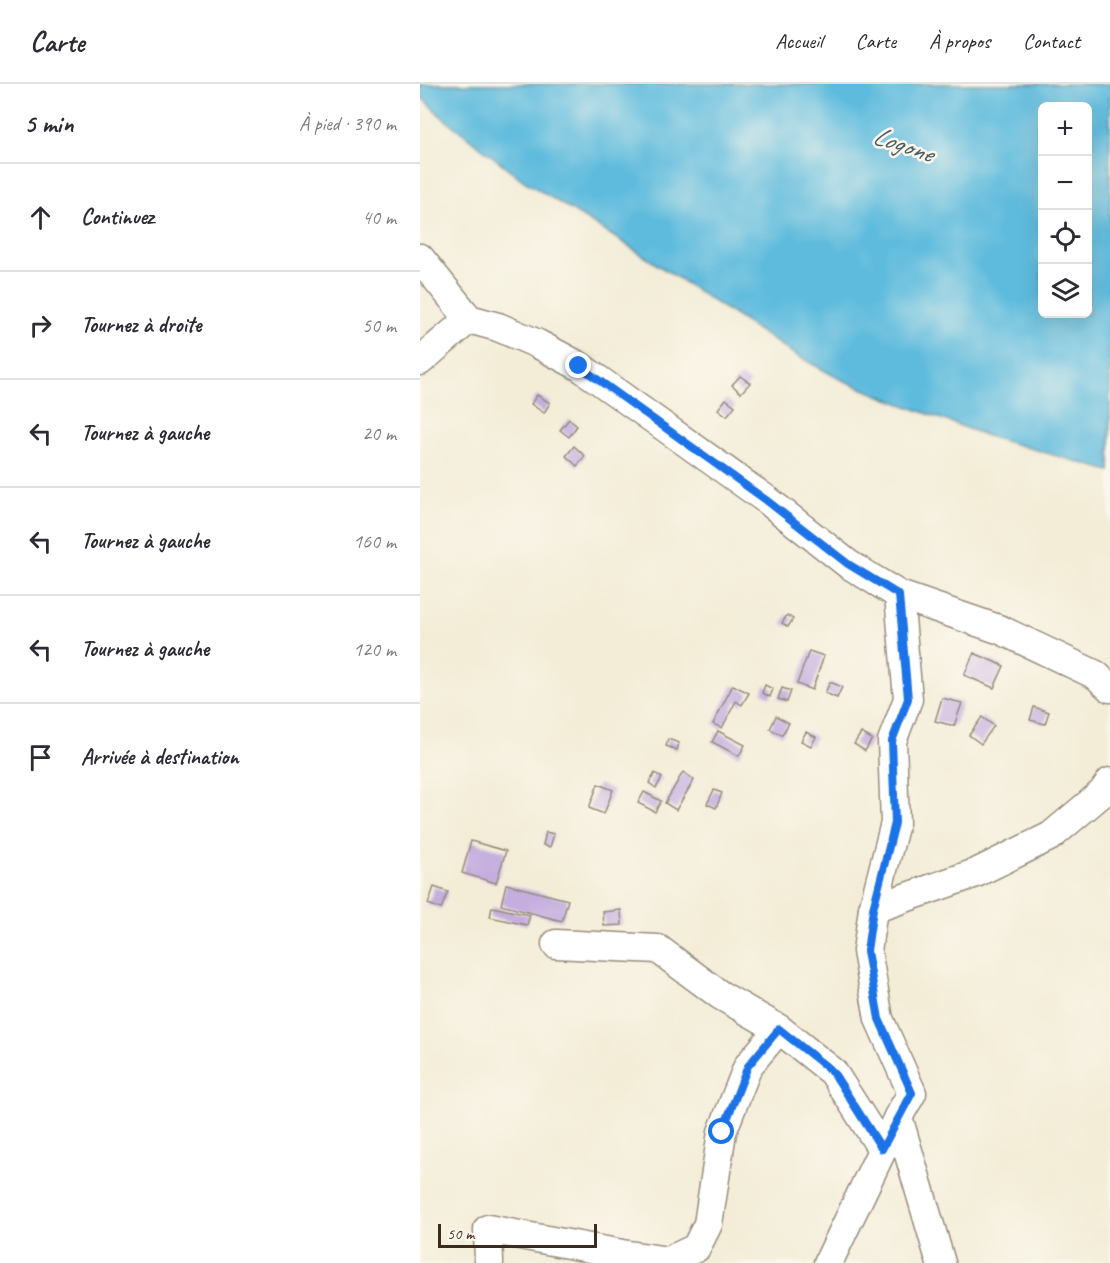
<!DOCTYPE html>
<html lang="fr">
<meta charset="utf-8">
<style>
:root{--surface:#fff;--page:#f7f7f7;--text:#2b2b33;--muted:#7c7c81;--line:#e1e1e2}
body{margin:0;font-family:Caveat,sans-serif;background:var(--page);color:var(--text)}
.controls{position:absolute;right:18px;top:18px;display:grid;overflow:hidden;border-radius:9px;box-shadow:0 6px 24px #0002}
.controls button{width:54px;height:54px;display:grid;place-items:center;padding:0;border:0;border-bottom:2px solid var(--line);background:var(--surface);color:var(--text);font:30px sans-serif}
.scale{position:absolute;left:18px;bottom:15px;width:159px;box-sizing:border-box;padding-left:6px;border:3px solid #3b2a1e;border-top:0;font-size:16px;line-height:21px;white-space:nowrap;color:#3b2a1e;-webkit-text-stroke:4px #fbf7ec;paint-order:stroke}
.stop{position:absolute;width:18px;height:18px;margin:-14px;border:4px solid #1a73e8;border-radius:50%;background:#fff}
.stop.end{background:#1a73e8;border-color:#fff;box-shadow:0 2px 6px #0008}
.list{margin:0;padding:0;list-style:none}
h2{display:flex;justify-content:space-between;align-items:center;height:78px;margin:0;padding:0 24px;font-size:26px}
h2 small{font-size:20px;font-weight:400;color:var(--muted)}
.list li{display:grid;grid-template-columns:39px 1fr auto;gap:18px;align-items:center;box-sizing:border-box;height:108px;padding:0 24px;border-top:2px solid var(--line)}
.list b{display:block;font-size:22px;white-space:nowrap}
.list em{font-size:20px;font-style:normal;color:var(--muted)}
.icon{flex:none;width:33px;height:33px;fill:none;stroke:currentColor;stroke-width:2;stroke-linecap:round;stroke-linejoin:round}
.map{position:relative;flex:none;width:690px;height:1179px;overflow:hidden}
header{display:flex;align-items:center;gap:36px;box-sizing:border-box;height:84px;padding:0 30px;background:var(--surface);border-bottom:2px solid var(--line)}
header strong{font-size:28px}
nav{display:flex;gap:33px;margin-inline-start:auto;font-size:21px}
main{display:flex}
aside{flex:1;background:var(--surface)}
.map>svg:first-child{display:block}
</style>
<header>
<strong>Carte</strong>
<nav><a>Accueil</a><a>Carte</a><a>À propos</a><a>Contact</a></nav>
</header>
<main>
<aside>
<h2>5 min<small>À pied · 390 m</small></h2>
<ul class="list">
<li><svg class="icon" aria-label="ahead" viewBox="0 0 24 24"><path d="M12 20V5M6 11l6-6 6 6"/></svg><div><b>Continuez</b></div><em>40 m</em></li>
<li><svg class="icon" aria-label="right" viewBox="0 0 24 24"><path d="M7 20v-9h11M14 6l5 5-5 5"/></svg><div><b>Tournez à droite</b></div><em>50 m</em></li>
<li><svg class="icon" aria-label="left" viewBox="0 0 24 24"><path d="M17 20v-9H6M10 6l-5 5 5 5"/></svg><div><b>Tournez à gauche</b></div><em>20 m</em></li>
<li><svg class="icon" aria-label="left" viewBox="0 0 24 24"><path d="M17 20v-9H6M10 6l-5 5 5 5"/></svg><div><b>Tournez à gauche</b></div><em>160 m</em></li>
<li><svg class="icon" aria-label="left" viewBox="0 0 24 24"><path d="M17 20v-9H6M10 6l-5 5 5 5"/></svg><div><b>Tournez à gauche</b></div><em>120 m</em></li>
<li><svg class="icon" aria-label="arrive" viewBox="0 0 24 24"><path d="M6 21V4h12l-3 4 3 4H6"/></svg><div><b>Arrivée à destination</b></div></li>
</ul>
</aside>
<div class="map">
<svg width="690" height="1179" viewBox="0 0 690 1179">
<rect width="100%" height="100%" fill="#fbf7ec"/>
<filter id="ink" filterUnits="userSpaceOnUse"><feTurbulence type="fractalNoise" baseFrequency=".0167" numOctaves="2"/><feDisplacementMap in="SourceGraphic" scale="12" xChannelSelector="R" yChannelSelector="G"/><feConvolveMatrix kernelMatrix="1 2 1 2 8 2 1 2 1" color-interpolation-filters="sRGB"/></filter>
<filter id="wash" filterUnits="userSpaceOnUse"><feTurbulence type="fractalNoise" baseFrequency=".008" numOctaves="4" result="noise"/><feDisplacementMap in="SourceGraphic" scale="24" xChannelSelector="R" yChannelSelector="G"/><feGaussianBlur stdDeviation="1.35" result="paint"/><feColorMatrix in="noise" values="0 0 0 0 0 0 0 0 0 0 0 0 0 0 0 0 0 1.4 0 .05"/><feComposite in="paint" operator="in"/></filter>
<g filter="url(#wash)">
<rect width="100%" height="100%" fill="#f3edd8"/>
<path fill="#5fbbdd" stroke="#4d727e" stroke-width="1.5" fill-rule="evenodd" d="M0,0H690V387L570,353L468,315L420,295L374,270L201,157L104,97L22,33L0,12ZM622,22H668V230H622Z"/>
<g id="blocks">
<g fill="#c5aedf">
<polygon points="320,292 330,299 321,309 312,301"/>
<polygon points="117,311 130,319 124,329 111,320"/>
<polygon points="306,315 315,322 307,332 298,325"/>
<polygon points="149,335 157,342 149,353 140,346"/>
<polygon points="154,362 165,372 157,382 146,372"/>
<polygon points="367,531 373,535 368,543 362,539"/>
<polygon points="389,567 404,572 392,606 377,600"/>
<polygon points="554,569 584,582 574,604 544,591"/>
<polygon points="410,598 422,603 417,614 405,609"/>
<polygon points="313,601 329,609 322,621 316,617 302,644 293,640"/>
<polygon points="345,601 353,605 350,613 342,609"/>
<polygon points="362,604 371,607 367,618 358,615"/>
<polygon points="522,614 542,619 534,642 515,637"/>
<polygon points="614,623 629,628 625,640 610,636"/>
<polygon points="356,632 369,639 362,651 350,645"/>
<polygon points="562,633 574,642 561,660 549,651"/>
<polygon points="298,647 325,661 319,672 292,658"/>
<polygon points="386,648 396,653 391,662 381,657"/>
<polygon points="441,649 452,655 445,667 434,660"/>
<polygon points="248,655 259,659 257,666 246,662"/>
<polygon points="263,688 274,696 256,726 245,719"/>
<polygon points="235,689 242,694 236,704 229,699"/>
<polygon points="178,700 193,706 184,730 169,724"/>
<polygon points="294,706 302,709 296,724 287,720"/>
<polygon points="224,708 241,717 235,728 218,719"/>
<polygon points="126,748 134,750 130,763 123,761"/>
<polygon points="51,757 86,767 76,799 42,789"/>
<polygon points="86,800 148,816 142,837 81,821"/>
<polygon points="14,803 28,808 21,825 8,820"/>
<polygon points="72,823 110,831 107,841 70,833"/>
<polygon points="201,826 202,841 184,842 183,828"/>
</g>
</g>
</g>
<g filter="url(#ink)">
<use href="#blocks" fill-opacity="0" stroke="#978c7b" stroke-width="1.5"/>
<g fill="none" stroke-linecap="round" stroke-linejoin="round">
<defs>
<g id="minor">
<polyline points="0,174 49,235 78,243 118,260 159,282 347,416 428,480 479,511 581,546 676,591 690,604"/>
<polyline points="0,277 49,235"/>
<polyline points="453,825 556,789 631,752 682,709 690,698"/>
<polyline points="136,860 238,865 300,911 359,945 413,988 462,1065"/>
<polyline points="478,1033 492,1009 459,935 447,867 453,825 475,739 472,657 488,615 479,511"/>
<polyline points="69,1179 68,1145 202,1170 248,1177 276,1164 288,1140 302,1048 328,982 359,945"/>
<polyline points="408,1179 478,1033 521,1179"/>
</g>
</defs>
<use href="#minor" stroke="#978c7b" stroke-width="31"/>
<use href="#minor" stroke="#fff" stroke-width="28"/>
</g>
</g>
<g fill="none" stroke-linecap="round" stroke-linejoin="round" filter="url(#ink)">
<polyline stroke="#1a73e8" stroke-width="8" points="159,282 346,416 428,480 479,511 488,615 472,657 475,739 453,825 447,867 459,935 492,1009 462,1065 413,988 359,945 328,982 302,1048"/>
</g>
<g text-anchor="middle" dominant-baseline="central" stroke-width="5" stroke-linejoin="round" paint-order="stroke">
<g font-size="27" font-style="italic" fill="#485d61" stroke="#fbf7ec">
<text transform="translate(483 60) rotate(19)">Logone</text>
</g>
</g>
</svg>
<div class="controls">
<button>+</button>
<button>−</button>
<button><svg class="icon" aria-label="locate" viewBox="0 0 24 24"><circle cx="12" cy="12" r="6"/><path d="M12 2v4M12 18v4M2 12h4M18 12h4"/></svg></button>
<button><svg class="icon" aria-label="layers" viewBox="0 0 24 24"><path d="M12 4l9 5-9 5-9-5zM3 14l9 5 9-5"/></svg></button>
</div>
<div class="scale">50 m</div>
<div class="stop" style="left:302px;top:1048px"></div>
<div class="stop end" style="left:159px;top:282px"></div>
</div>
</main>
